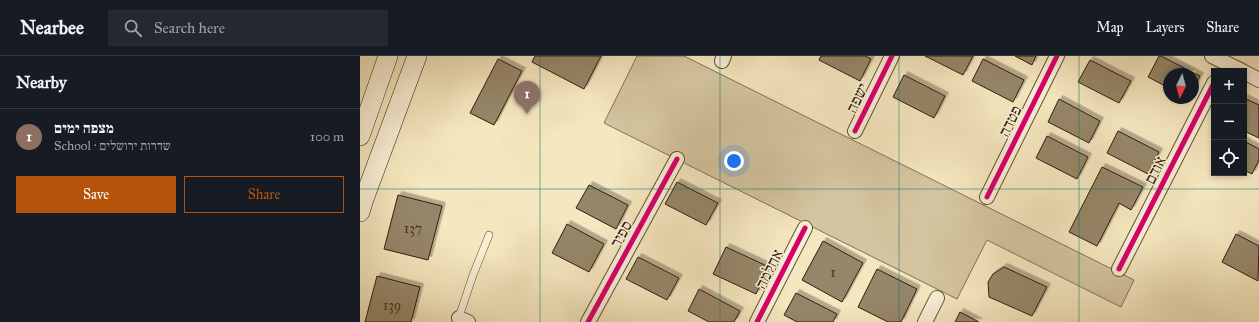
<!DOCTYPE html>
<meta charset="utf-8">
<style>
:root{--surface:#171b24;--page:#242831;--text:#f1f3f6;--muted:#9ea1a6;--line:#363941;--accent:#b45309}
body{margin:0;font-family:"IM FELL Great Primer","Frank Ruhl Libre",serif;background:var(--page);color:var(--text)}
.controls{position:absolute;right:12px;top:12px;display:grid;overflow:hidden;border-radius:0px;box-shadow:0 2px 6px #0003}
.controls button{width:36px;height:36px;display:grid;place-items:center;padding:0;border:0;border-bottom:1px solid var(--line);background:var(--surface);color:var(--text);font:20px sans-serif}
.compass{position:absolute;left:803px;top:12px;width:36px;height:36px;border-radius:50%;background:var(--surface);box-shadow:0 2px 6px #0003;rotate:186deg}
.you{position:absolute;left:374px;top:105px;width:14px;height:14px;margin:-10px;border:3px solid #fff;border-radius:50%;background:#1a73e8;box-shadow:0 0 0 6px #1a73e833}
.badge{display:grid;place-items:center;width:26px;height:26px;border-radius:50%;background:var(--accent);color:#fff;font-size:13px;font-weight:700}
.pin{position:absolute;translate:-50% -33px;filter:drop-shadow(0 1px 2px #0008)}
.pin::after{content:'';position:absolute;top:21px;width:14px;height:12px;background:inherit;clip-path:polygon(0 0,100% 0,50% 100%)}
.list{margin:0;padding:0;list-style:none}
h2{display:flex;justify-content:space-between;align-items:center;height:52px;margin:0;padding:0 16px;font-size:17px}
h2 small{font-size:13px;font-weight:400;color:var(--muted)}
.list li{display:grid;grid-template-columns:26px 1fr auto;gap:12px;align-items:center;box-sizing:border-box;height:56px;padding:0 16px;border-top:1px solid var(--line)}
.list b{display:block;font-size:15px;white-space:nowrap}
.list p{margin:0;font-size:13px;white-space:nowrap;color:var(--muted)}
.list em{font-size:13px;font-style:normal;color:var(--muted)}
.actions{display:flex;gap:8px;padding:12px 16px}
.actions a{flex:1;padding:9px 0;border:1px solid var(--accent);border-radius:0px;text-align:center;font-size:14px;color:var(--accent)}
.actions .main{background:var(--accent);color:#fff}
.icon{flex:none;width:22px;height:22px;fill:none;stroke:currentColor;stroke-width:2;stroke-linecap:round;stroke-linejoin:round}
.map{position:relative;flex:none;width:899px;height:266px;overflow:hidden}
header{display:flex;align-items:center;gap:24px;box-sizing:border-box;height:56px;padding:0 20px;background:var(--surface);border-bottom:1px solid var(--line)}
header strong{font-size:19px}
nav{display:flex;gap:22px;margin-inline-start:auto;font-size:14px}
.search{width:280px;height:36px;background:var(--page);display:flex;align-items:center;gap:10px;box-sizing:border-box;padding:0 14px;border-radius:0px;color:var(--muted);font-size:15px}
main{display:flex}
aside{flex:1;background:var(--surface)}
.map>svg:first-child{display:block}
</style>
<header>
<strong>Nearbee</strong>
<div class="search"><svg class="icon" aria-label="search" viewBox="0 0 24 24"><circle cx="10" cy="10" r="6"/><path d="M15 15l6 6"/></svg>Search here</div>
<nav><a>Map</a><a>Layers</a><a>Share</a></nav>
</header>
<main>
<aside>
<h2>Nearby<small></small></h2>
<ul class="list">
<li><span class="badge" style="background:#8d6e63">1</span><div><b>מצפה ימים</b><p>School · שדרות ירושלים</p></div><em>100 m</em></li>
</ul>
<div class="actions"><a class="main">Save</a><a>Share</a></div>
</aside>
<div class="map">
<svg width="899" height="266" viewBox="0 0 899 266">
<defs>
<filter id="shadow"><feDropShadow dx="3.5" dy="-3.5" stdDeviation="0" flood-color="#0004"/></filter>
</defs>
<rect width="100%" height="100%" fill="#f5e7bf"/>
<filter id="stains"><feTurbulence type="fractalNoise" baseFrequency=".005" numOctaves="4"/><feColorMatrix values="0 0 0 0 .2 0 0 0 0 .09 0 0 0 0 .02 0 0 0 .5 -.17"/></filter>
<radialGradient id="worn" r=".72"><stop offset=".6" stop-color="#630" stop-opacity="0"/><stop offset="1" stop-color="#630" stop-opacity=".3"/></radialGradient>
<polygon fill="#d4c5a0" stroke="#827156" points="277,0 324,0 774,224 761,251 627,184 597,243 244,67"/>
<g fill="#968669" stroke="#301d0b" filter="url(#shadow)">
<polygon points="175,0 241,0 224,33 172,6"/>
<polygon points="461,0 505,0 511,3 500,25 459,4"/>
<polygon points="565,0 613,0 603,19"/>
<polygon points="655,0 676,0 672,9"/>
<polygon points="799,0 801,0 840,20 833,33 833,18 809,18 809,32 788,21"/>
<polygon points="138,3 162,15 134,69 110,57"/>
<polygon points="623,3 664,24 653,46 612,25"/>
<polygon points="730,4 771,25 759,47 718,26"/>
<polygon points="544,19 585,40 574,62 533,41"/>
<polygon points="884,42 899,49 899,82 884,75"/>
<polygon points="699,43 740,65 729,87 688,66"/>
<polygon points="758,75 799,96 788,118 747,97"/>
<polygon points="687,80 728,101 717,123 676,102"/>
<polygon points="884,85 899,93 899,104 892,118 884,114"/>
<polygon points="742,111 783,131 771,154 759,147 737,190 709,176"/>
<polygon points="317,126 358,147 346,169 305,148"/>
<polygon points="229,129 268,149 256,173 216,152"/>
<polygon points="38,139 82,150 68,204 24,193"/>
<polygon points="207,168 244,188 229,216 192,197"/>
<polygon points="876,178 899,190 898,225 862,206"/>
<polygon points="463,185 503,207 482,246 442,224"/>
<polygon points="366,191 409,211 396,238 353,218"/>
<polygon points="278,201 319,222 307,244 266,223"/>
<polygon points="644,211 687,231 672,260 629,241 628,226 633,218"/>
<polygon points="517,213 557,233 541,266 528,266 498,251"/>
<polygon points="17,220 60,231 51,266 5,266"/>
<polygon points="339,233 380,255 374,266 349,266 328,255"/>
<polygon points="436,237 477,258 473,266 437,266 424,259"/>
<polygon points="600,256 619,266 595,266"/>
</g>
<g fill="none" stroke-linecap="round" stroke-linejoin="round">
<defs>
<polyline id="lane" points="98,264 113,219 129,179"/>
<g id="street">
<polyline points="852,0 882,15"/>
<polyline points="362,5 364,0"/>
<polyline points="884,16 899,24"/>
<polyline points="495,75 532,0"/>
<polyline points="627,141 697,0"/>
<polyline points="759,213 854,27"/>
<polyline points="99,262 108,266"/>
<polyline points="228,266 317,103"/>
<polyline points="397,266 445,172"/>
<polyline points="565,266 577,242"/>
</g>
<g id="secondary">
<polyline points="0,80 28,0"/>
<polyline points="0,156 4,143 57,0"/>
</g>
</defs>
<use href="#lane" stroke="#615038" stroke-width="8"/>
<use href="#street" stroke="#615038" stroke-width="16"/>
<use href="#secondary" stroke="#301d0b" stroke-width="20"/>
<use href="#lane" stroke="#f8efd5" stroke-width="7"/>
<use href="#street" stroke="#f8efd5" stroke-width="14"/>
<use href="#secondary" stroke="#f8efd5" stroke-width="19"/>
<defs>
<g id="cycleway">
<polyline points="495,75 532,0"/>
<polyline points="627,141 697,0"/>
<polyline points="759,213 854,27"/>
<polyline points="228,266 317,103"/>
<polyline points="397,266 445,172"/>
</g>
</defs>
<use href="#cycleway" stroke="#f8efd5" stroke-width="8"/>
<use href="#cycleway" stroke="#d6006c" stroke-width="5"/>
</g>
<path fill="none" stroke="#0f766e" stroke-width="1" stroke-opacity="0.55" d="M180,0V266M360,0V266M539,0V266M719,0V266M0,133H899"/>
<g text-anchor="middle" dominant-baseline="central" stroke-width="3" stroke-linejoin="round" paint-order="stroke">
<g font-size="14" fill="#4a3722">
<text x="53" y="172">137</text>
<text x="473" y="216">1</text>
<text x="32" y="249">139</text>
</g>
<g font-size="16" fill="#301d0b" stroke="#f8efd5">
<text transform="translate(497 42) rotate(-64)">ישפה</text>
<text transform="translate(650 65) rotate(-64)">פטדה</text>
<text transform="translate(795 114) rotate(-63)">אודם</text>
<text transform="translate(261 178) rotate(-61)">ספיר</text>
<text transform="translate(409 213) rotate(-63)">אחלמה</text>
</g>
</g>
<rect width="100%" height="100%" filter="url(#stains)"/>
<rect width="100%" height="100%" fill="url(#worn)"/>
</svg>
<div class="controls">
<button>+</button>
<button>−</button>
<button><svg class="icon" aria-label="locate" viewBox="0 0 24 24"><circle cx="12" cy="12" r="6"/><path d="M12 2v4M12 18v4M2 12h4M18 12h4"/></svg></button>
</div>
<svg class="compass" viewBox="-18 -18 36 36"><path d="M0-13l5 13h-10z" fill="#e53935"/><path d="M0 13l5-13h-10z" fill="#9ea1a6"/></svg>
<div class="you"></div>
<div class="pin badge" style="left:167px;top:58px;background:#8d6e63">1</div>
</div>
</main>
